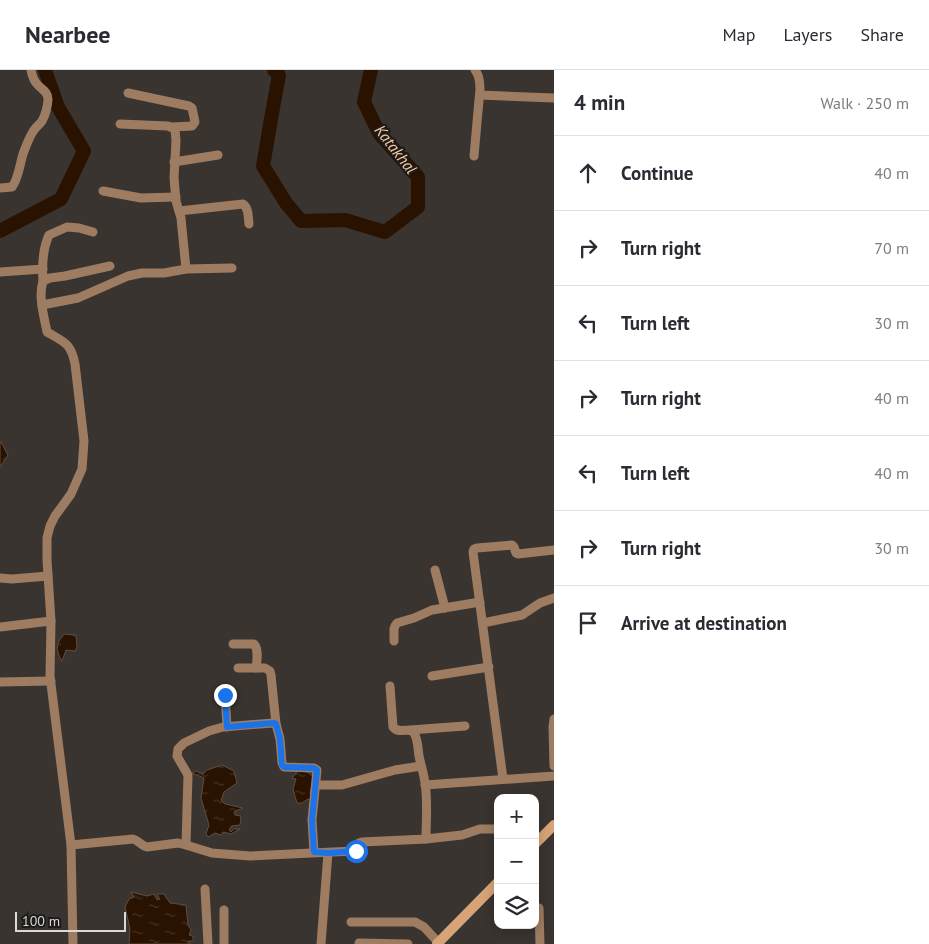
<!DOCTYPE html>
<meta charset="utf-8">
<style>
:root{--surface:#fff;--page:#f2f2f3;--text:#2b2b33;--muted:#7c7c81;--line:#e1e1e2}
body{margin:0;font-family:"PT Sans",sans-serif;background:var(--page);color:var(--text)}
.controls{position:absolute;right:15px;bottom:15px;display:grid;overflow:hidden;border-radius:10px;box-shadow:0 2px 12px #0003}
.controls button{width:45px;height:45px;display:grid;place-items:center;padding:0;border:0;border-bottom:1px solid var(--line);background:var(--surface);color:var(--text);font:25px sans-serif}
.scale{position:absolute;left:15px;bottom:12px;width:111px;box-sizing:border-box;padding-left:5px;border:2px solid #dcd8d6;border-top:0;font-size:14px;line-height:18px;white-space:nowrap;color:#dcd8d6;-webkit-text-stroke:4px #1e1c1a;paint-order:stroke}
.stop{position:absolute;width:15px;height:15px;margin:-11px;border:4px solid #1a73e8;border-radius:50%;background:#fff}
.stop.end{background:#1a73e8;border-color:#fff;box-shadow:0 1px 5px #0008}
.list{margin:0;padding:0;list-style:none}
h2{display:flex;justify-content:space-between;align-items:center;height:65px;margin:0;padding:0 20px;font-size:21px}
h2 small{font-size:16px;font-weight:400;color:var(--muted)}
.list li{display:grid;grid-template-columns:32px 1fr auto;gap:15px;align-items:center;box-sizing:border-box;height:75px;padding:0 20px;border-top:1px solid var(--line)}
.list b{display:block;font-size:19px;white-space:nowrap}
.list em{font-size:16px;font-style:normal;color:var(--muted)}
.icon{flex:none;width:28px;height:28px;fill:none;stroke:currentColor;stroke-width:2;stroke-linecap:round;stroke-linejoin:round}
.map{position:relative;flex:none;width:554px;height:874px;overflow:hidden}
header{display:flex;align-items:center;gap:30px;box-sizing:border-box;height:70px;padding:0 25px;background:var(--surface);border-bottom:1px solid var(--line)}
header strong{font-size:24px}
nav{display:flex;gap:28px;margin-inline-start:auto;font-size:18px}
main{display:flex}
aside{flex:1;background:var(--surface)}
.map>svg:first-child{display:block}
</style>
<header>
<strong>Nearbee</strong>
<nav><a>Map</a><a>Layers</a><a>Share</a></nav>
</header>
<main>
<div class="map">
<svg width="554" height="874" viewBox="0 0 554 874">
<defs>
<pattern id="water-ripples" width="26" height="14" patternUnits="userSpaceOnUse" patternTransform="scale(1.25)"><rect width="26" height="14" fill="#291200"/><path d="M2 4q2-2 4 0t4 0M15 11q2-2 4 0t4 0" fill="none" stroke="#473424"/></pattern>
</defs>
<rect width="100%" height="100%" fill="#393430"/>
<g fill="url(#water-ripples)" stroke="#5f4d40">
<polygon points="0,372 1,372 8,385 0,397"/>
<path d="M65,564L76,565L77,577L75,581L66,580L62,591C58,586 56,577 59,571C60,569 64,565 65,564Z"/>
<polygon points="222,695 234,701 237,713 224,722 221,730 225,734 243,738 234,742 235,745 241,746 240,755 232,756 229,760 231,762 234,759 240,759 231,764 223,762 221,765 215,763 208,767 206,764 209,755 201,728 204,708 192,703 196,701 203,704 207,700"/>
<polygon points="298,701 307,702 314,707 310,723 312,731 308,729 302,733 297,733 293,719 296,709 292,708"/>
<polygon points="131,822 147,826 154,824 157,830 160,829 157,824 164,824 170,833 186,835 188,855 191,860 189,865 193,866 193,871 188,871 190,874 129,874 130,859 125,837 129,829 134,827"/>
</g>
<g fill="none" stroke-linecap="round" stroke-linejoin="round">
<g stroke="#291200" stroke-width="14">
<polyline points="274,0 279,5 271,49 263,96 286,133 301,151 345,150 385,162 418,137 418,107 379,63 364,32 371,0"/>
<polyline points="0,161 61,129 84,81 58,37 45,0"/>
</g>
<g stroke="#9d7c61" stroke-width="9">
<polyline points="128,23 189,36 192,38 195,52 192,56 172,57"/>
<polyline points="480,25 554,28"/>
<polyline points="120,54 168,56 175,59 176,71 174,108 176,131 181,148 186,199"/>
<path d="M474,86L480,19C480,13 479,5 475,0"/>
<polyline points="174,92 218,85"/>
<path d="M0,118L12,117C18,110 20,94 23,84C26,76 29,67 34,60C36,57 40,54 42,51C45,46 48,36 48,29C48,21 41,19 37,14C33,10 32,5 31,0"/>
<polyline points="103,121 141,128 176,127"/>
<path d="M179,141L243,134C249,138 248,147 249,154"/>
<polyline points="0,202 43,199"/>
<path d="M43,211C42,196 42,180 49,165L67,157L79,158L93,162"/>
<polyline points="42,235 78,228 128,206 142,203 164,203 186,199 232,198"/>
<polyline points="435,500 445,538"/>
<polyline points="0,508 12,509 48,506"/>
<polyline points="483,553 522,545 540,533 554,528"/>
<polyline points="0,557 51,551"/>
<polyline points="394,571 394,559 395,556 397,553 414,548 432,540 480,532"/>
<path d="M233,574H254C259,580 257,590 256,598"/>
<polyline points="238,598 265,598 270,601 271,605 276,654"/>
<polyline points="432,606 489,597"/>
<polyline points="0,612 51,611"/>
<path d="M390,616L393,657C399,665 409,656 414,663C418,669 418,680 419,686C421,696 424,704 425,713C428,731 426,751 426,769L462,765L480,759H498"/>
<polyline points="225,625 227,657"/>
<polyline points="554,649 553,657 554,696"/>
<polyline points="410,660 465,656"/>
<polyline points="503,709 473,482 474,479 477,478 512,475 514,477 516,483 518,484 554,480"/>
<polyline points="316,715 342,715 395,700 421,696"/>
<polyline points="425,715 554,706"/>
<path d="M71,775L133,769C140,771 141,776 147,777L178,773L186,775L212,783L250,786L354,781H356L359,773L362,772L426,769"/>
<polyline points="186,775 188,705 177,686 178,679 184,673 209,661 223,657 273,653 276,654 280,669 282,693 284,697 314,698 317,700 312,750 314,782"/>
<polyline points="205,819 208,874"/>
<polyline points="539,838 540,874"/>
<polyline points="224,840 224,874"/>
<polyline points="351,852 415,852 424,857 438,872"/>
<polyline points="359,873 408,874"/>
<path d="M73,874L71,775L50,606L51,551L47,490V468L50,456L55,446L71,424L82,399L84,371L75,294C71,273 64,272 47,262C44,246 38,227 43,211L50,208L65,206L110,196"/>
<polyline points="321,874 328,783"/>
</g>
<g stroke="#d7a478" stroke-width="10">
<polyline points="535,774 554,755"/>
<polyline points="437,874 498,812"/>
</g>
</g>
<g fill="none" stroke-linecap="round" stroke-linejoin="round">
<polyline stroke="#1a73e8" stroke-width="6" points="225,625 227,657 274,653 276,654 280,669 282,695 284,697 314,698 317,700 312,750 314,782 328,783 356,781"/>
</g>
<g text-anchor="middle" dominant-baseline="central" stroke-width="4.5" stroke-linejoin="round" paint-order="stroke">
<g font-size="16" font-style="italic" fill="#f8c9a1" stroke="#1e1c1a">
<text transform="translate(396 79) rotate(52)">Katakhal</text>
</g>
</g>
</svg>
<div class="controls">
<button>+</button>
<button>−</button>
<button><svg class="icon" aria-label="layers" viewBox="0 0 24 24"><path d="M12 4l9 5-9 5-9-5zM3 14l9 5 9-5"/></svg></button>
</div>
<div class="scale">100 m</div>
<div class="stop" style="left:356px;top:781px"></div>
<div class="stop end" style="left:225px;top:625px"></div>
</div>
<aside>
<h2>4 min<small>Walk · 250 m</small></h2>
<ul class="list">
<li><svg class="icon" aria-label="ahead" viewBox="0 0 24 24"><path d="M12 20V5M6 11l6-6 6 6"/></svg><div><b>Continue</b></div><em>40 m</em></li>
<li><svg class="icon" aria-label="right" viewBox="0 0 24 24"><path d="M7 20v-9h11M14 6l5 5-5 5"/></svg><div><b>Turn right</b></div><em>70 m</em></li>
<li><svg class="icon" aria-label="left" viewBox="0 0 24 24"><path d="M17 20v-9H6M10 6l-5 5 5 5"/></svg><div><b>Turn left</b></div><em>30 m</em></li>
<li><svg class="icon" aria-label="right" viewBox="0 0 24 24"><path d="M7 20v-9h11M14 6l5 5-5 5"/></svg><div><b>Turn right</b></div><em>40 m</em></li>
<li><svg class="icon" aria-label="left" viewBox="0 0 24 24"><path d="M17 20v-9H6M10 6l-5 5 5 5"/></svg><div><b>Turn left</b></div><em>40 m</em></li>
<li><svg class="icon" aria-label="right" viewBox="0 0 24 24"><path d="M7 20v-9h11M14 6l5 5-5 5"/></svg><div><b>Turn right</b></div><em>30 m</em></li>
<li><svg class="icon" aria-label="arrive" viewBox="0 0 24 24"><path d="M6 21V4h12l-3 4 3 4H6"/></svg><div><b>Arrive at destination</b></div></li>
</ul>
</aside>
</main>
